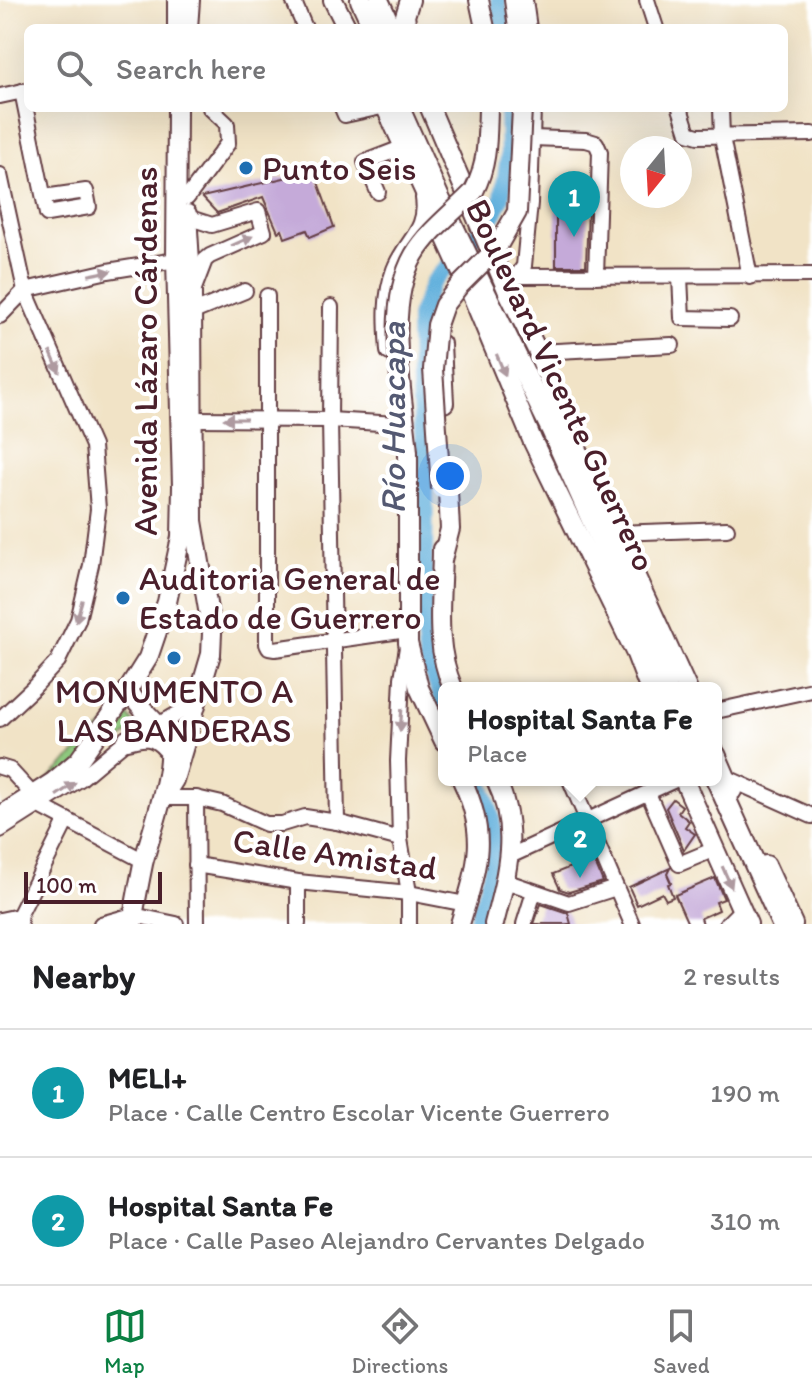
<!DOCTYPE html>
<meta charset="utf-8">
<style>
:root{--surface:#fff;--page:#f2f2f2;--text:#202124;--muted:#757577;--line:#e0e0e0;--accent:#0b8043}
body{margin:0;font-family:Itim,sans-serif;background:var(--page);color:var(--text)}
.compass{position:absolute;left:620px;top:136px;width:72px;height:72px;border-radius:50%;background:var(--surface);box-shadow:0 8px 32px #0002;rotate:198deg}
.scale{position:absolute;left:24px;bottom:20px;width:138px;box-sizing:border-box;padding-left:8px;border:4px solid #4a1f2b;border-top:0;font-size:22px;line-height:28px;white-space:nowrap;color:#4a1f2b;-webkit-text-stroke:6px #fff;paint-order:stroke}
.you{position:absolute;left:450px;top:476px;width:28px;height:28px;margin:-20px;border:6px solid #fff;border-radius:50%;background:#1a73e8;box-shadow:0 0 0 12px #1a73e833}
.badge{display:grid;place-items:center;width:52px;height:52px;border-radius:50%;background:var(--accent);color:#fff;font-size:26px;font-weight:700}
.pin{position:absolute;translate:-50% -66px;filter:drop-shadow(0 2px 4px #0008)}
.pin::after{content:'';position:absolute;top:42px;width:28px;height:24px;background:inherit;clip-path:polygon(0 0,100% 0,50% 100%)}
.popup{position:absolute;left:438px;top:682px;width:284px;height:104px;box-sizing:border-box;display:grid;place-content:center;border-radius:12px;background:var(--surface);filter:drop-shadow(0 2px 6px #0005);font-size:26px;white-space:nowrap;color:var(--muted)}
.popup b{font-size:30px;color:var(--text)}
.popup::after{content:'';position:absolute;left:50%;top:100%;margin-left:-16px;border:16px solid transparent;border-top-color:var(--surface)}
.list{margin:0;padding:0;list-style:none}
h2{display:flex;justify-content:space-between;align-items:center;height:104px;margin:0;padding:0 32px;font-size:34px}
h2 small{font-size:26px;font-weight:400;color:var(--muted)}
.list li{display:grid;grid-template-columns:52px 1fr auto;gap:24px;align-items:center;box-sizing:border-box;height:128px;padding:0 32px;border-top:2px solid var(--line)}
.list b{display:block;font-size:30px;white-space:nowrap}
.list p{margin:0;font-size:26px;white-space:nowrap;color:var(--muted)}
.list em{font-size:26px;font-style:normal;color:var(--muted)}
.icon{flex:none;width:44px;height:44px;fill:none;stroke:currentColor;stroke-width:2;stroke-linecap:round;stroke-linejoin:round}
.map{position:relative;flex:none;width:812px;height:924px;overflow:hidden}
.search{position:absolute;background:var(--surface);box-shadow:0 8px 32px #0002;left:24px;right:24px;top:24px;height:88px;display:flex;align-items:center;gap:20px;box-sizing:border-box;padding:0 28px;border-radius:12px;color:var(--muted);font-size:30px}
.sheet{height:360px;background:var(--surface)}
nav{display:flex;justify-content:space-around;align-items:center;box-sizing:border-box;height:112px;border-top:2px solid var(--line);background:var(--surface);font-size:22px;color:var(--muted)}
nav a{display:grid;justify-items:center;gap:4px}
nav .on{color:var(--accent)}
.map>svg:first-child{display:block}
</style>
<div class="map">
<svg width="812" height="924" viewBox="0 0 812 924">
<rect width="100%" height="100%" fill="#fff"/>
<filter id="ink" filterUnits="userSpaceOnUse"><feTurbulence type="fractalNoise" baseFrequency=".0125" numOctaves="2"/><feDisplacementMap in="SourceGraphic" scale="16" xChannelSelector="R" yChannelSelector="G"/><feConvolveMatrix kernelMatrix="1 2 1 2 8 2 1 2 1" color-interpolation-filters="sRGB"/></filter>
<filter id="wash" filterUnits="userSpaceOnUse"><feTurbulence type="fractalNoise" baseFrequency=".006" numOctaves="4" result="noise"/><feDisplacementMap in="SourceGraphic" scale="32" xChannelSelector="R" yChannelSelector="G"/><feGaussianBlur stdDeviation="1.8" result="paint"/><feColorMatrix in="noise" values="0 0 0 0 0 0 0 0 0 0 0 0 0 0 0 0 0 1.4 0 .05"/><feComposite in="paint" operator="in"/></filter>
<g filter="url(#wash)">
<rect width="100%" height="100%" fill="#f1e3c6"/>
<polygon fill="#8ec97e" stroke="#6c7454" stroke-width="2" points="123,708 137,728 0,825"/>
<g fill="none" stroke-linecap="round" stroke-linejoin="round">
<g stroke="#64b1dd" stroke-width="16">
<polyline points="498,0 503,28"/>
<polyline points="444,704 426,658 424,622 426,491 419,390 418,318 432,283 494,215 502,198 508,157 507,108"/>
<path d="M476,924C493,863 506,842 480,780"/>
</g>
</g>
<g id="blocks">
<g fill="#c5aad9">
<polygon points="314,171 334,227 310,237 307,230 285,238 282,230 278,232 263,197 217,213 202,197"/>
<polygon points="556,207 588,208 586,266 556,266"/>
<polygon points="673,799 682,806 678,812 689,821 685,827 695,834 684,850 666,808"/>
<polygon points="593,858 603,882 569,892 560,889 553,874"/>
<polygon points="670,868 667,874 671,883 668,884 673,897 666,900 662,893 637,905 629,887"/>
<polygon points="715,878 724,899 716,902 719,910 701,918 703,924 688,924 675,895"/>
<polygon points="541,904 568,913 571,924 534,924"/>
</g>
</g>
</g>
<g filter="url(#ink)">
<use href="#blocks" fill-opacity="0" stroke="#633c42" stroke-width="2"/>
<g fill="none" stroke-linecap="round" stroke-linejoin="round">
<defs>
<g id="minor">
<polyline points="293,0 305,28"/>
<polyline points="525,0 529,28"/>
<polyline points="647,0 656,28"/>
<polyline points="22,91 47,214 89,207 86,191 44,197"/>
<polyline points="0,96 28,90"/>
<polyline points="342,108 345,115 377,108"/>
<polyline points="680,108 688,133 698,136 812,134"/>
<polyline points="721,108 722,137 750,277"/>
<polyline points="533,138 586,140 596,143 600,152 596,276"/>
<polyline points="0,175 25,290 93,446 98,509 91,565 78,620 58,661 33,688 0,719"/>
<polyline points="378,192 365,162 404,147"/>
<polyline points="187,198 228,143 227,124 210,108"/>
<polyline points="187,217 212,225 258,211 264,232 210,256 205,260 192,294"/>
<polyline points="517,276 524,266 530,203 533,108"/>
<polyline points="680,277 682,318 730,319"/>
<polyline points="504,282 517,276 812,275"/>
<polyline points="267,296 267,644 269,648 275,649 407,630"/>
<polyline points="331,307 330,420 337,822"/>
<polyline points="191,313 245,291"/>
<polyline points="0,316 25,290 108,271 176,260"/>
<polyline points="538,352 672,345"/>
<polyline points="194,419 330,420 397,424"/>
<polyline points="616,533 727,529"/>
<polyline points="407,647 402,678 398,761 400,839 409,893 409,924"/>
<polyline points="716,711 812,690"/>
<polyline points="0,767 10,770 33,795"/>
<polyline points="725,777 812,816"/>
<polyline points="570,780 632,924"/>
<polyline points="648,793 679,864 715,849"/>
<polyline points="163,798 196,798 222,804 266,824 282,824 305,817 337,822 400,839"/>
<polyline points="196,798 197,924"/>
<polyline points="40,806 144,861"/>
<polyline points="0,830 80,779 134,734 167,720 196,703"/>
<polyline points="510,856 675,780"/>
<polyline points="196,865 298,882 409,893 466,904"/>
<polyline points="505,881 569,903 616,888"/>
<polyline points="0,920 19,916"/>
<polyline points="20,924 19,916 67,820"/>
<polyline points="101,924 133,915 176,924"/>
<polyline points="298,924 298,882"/>
<polyline points="524,924 534,892"/>
<polyline points="727,924 742,909"/>
</g>
<g id="major">
<polyline points="333,0 347,28"/>
<polyline points="379,0 392,28"/>
<polyline points="479,0 485,28"/>
<polyline points="514,0 518,28"/>
<polyline points="177,28 177,0"/>
<polyline points="188,28 190,0"/>
<polyline points="407,28 405,16 410,0"/>
<polyline points="386,108 471,293 533,442 636,654 649,688"/>
<polyline points="430,108 508,292 538,352 565,422 687,688"/>
<polyline points="441,344 444,403"/>
<path d="M390,351C388,323 386,297 396,270C407,241 430,232 425,198"/>
<polyline points="408,452 408,643 419,688 444,741"/>
<path d="M442,549C442,596 433,643 453,688"/>
<polyline points="442,560 450,529 447,472"/>
<path d="M128,690C137,707 162,726 167,738C177,765 150,834 143,864C139,884 135,904 132,924"/>
<path d="M127,740C144,735 154,734 166,748"/>
<polyline points="716,754 732,791"/>
<polyline points="684,780 748,924"/>
<polyline points="163,797 174,780 211,654 212,633 193,521 192,294 187,214"/>
<polyline points="0,816 53,782 79,760 128,690 148,658 167,602 181,537 182,486 176,260 177,108"/>
<polyline points="766,865 793,924"/>
<path d="M460,924C477,867 489,837 462,780"/>
<path d="M494,924C507,874 520,829 496,780"/>
</g>
<g id="highway">
<polyline points="361,0 374,28"/>
<polyline points="399,108 439,198 551,428 667,688"/>
<polyline points="716,778 782,924"/>
</g>
</defs>
<use href="#minor" stroke="#633c42" stroke-width="18"/>
<use href="#major" stroke="#633c42" stroke-width="22"/>
<use href="#highway" stroke="#633c42" stroke-width="24"/>
<use href="#minor" stroke="#fff" stroke-width="14"/>
<use href="#major" stroke="#fff" stroke-width="18"/>
<use href="#highway" stroke="#fff" stroke-width="20"/>
<defs>
<g id="major-bridge">
<path d="M408,452C403,393 384,307 414,255C428,231 454,212 474,191C488,164 487,139 488,108"/>
<polyline points="441,489 433,369 437,325 444,305 459,286 496,249 517,212 522,108"/>
</g>
</defs>
<use href="#major-bridge" stroke="#633c42" stroke-width="22" stroke-linecap="butt"/>
<use href="#major-bridge" stroke="#fff" stroke-width="18"/>
</g>
<defs><path id="oneway-solid" d="M-6-.8H1V-3.2L6.5 0L1 3.2V.8H-6Z" transform="scale(2)"/></defs>
<g fill="#ae9aa0">
<use href="#oneway-solid" transform="translate(242 241) rotate(-24)"/>
<use href="#oneway-solid" transform="translate(100 273) rotate(-11)"/>
<use href="#oneway-solid" transform="translate(55 362) rotate(66)"/>
<use href="#oneway-solid" transform="translate(501 365) rotate(67)"/>
<use href="#oneway-solid" transform="translate(235 419) rotate(-180)"/>
<use href="#oneway-solid" transform="translate(79 611) rotate(106)"/>
<use href="#oneway-solid" transform="translate(401 720) rotate(94)"/>
<use href="#oneway-solid" transform="translate(66 789) rotate(-34)"/>
<use href="#oneway-solid" transform="translate(727 877) rotate(66)"/>
</g>
</g>
<g fill="#1f6fb2" stroke="#fff" stroke-width="3">
<circle cx="246" cy="168" r="8"/>
<circle cx="123" cy="598" r="8"/>
<circle cx="174" cy="658" r="8"/>
</g>
<g text-anchor="middle" dominant-baseline="central" stroke-width="8" stroke-linejoin="round" paint-order="stroke">
<g font-size="34" fill="#4a1f2b" stroke="#fff" text-anchor="start">
<text x="262" y="168">Punto Seis</text>
<text x="139" y="578">Auditoria General de<tspan x="139" dy="39">Estado de Guerrero</tspan></text>
<text x="174" y="691" text-anchor="middle">MONUMENTO A<tspan x="174" dy="39">LAS BANDERAS</tspan></text>
</g>
<g font-size="34" fill="#4a1f2b" stroke="#fff">
<text transform="translate(145 351) rotate(-90)">Avenida Lázaro Cárdenas</text>
<text transform="translate(561 385) rotate(65)">Boulevard Vicente Guerrero</text>
<text transform="translate(335 854) rotate(8)">Calle Amistad</text>
</g>
<g font-size="36" font-style="italic" fill="#545972" stroke="#fff">
<text transform="translate(392 418) rotate(-90)">Río Huacapa</text>
</g>
</g>
</svg>
<svg class="compass" viewBox="-18 -18 36 36"><path d="M0-13l5 13h-10z" fill="#e53935"/><path d="M0 13l5-13h-10z" fill="#757577"/></svg>
<div class="scale">100 m</div>
<div class="you"></div>
<div class="pin badge" style="left:574px;top:237px;background:#0f9aa8">1</div>
<div class="pin badge" style="left:580px;top:878px;background:#0f9aa8">2</div>
<div class="popup"><b>Hospital Santa Fe</b>Place</div>
<div class="search"><svg class="icon" aria-label="search" viewBox="0 0 24 24"><circle cx="10" cy="10" r="6"/><path d="M15 15l6 6"/></svg>Search here</div>
</div>
<section class="sheet">
<h2>Nearby<small>2 results</small></h2>
<ul class="list">
<li><span class="badge" style="background:#0f9aa8">1</span><div><b>MELI+</b><p>Place · Calle Centro Escolar Vicente Guerrero</p></div><em>190 m</em></li>
<li><span class="badge" style="background:#0f9aa8">2</span><div><b>Hospital Santa Fe</b><p>Place · Calle Paseo Alejandro Cervantes Delgado</p></div><em>310 m</em></li>
</ul>
</section>
<nav>
<a class="on"><svg class="icon" aria-label="map" viewBox="0 0 24 24"><path d="M3 6l6-2 6 2 6-2v14l-6 2-6-2-6 2zM9 4v14M15 6v14"/></svg>Map</a>
<a><svg class="icon" aria-label="directions" viewBox="0 0 24 24"><path d="M12 3l9 9-9 9-9-9zM9 14v-3h6M13 9l2 2-2 2"/></svg>Directions</a>
<a><svg class="icon" aria-label="saved" viewBox="0 0 24 24"><path d="M7 4h10v16l-5-4-5 4z"/></svg>Saved</a>
</nav>
